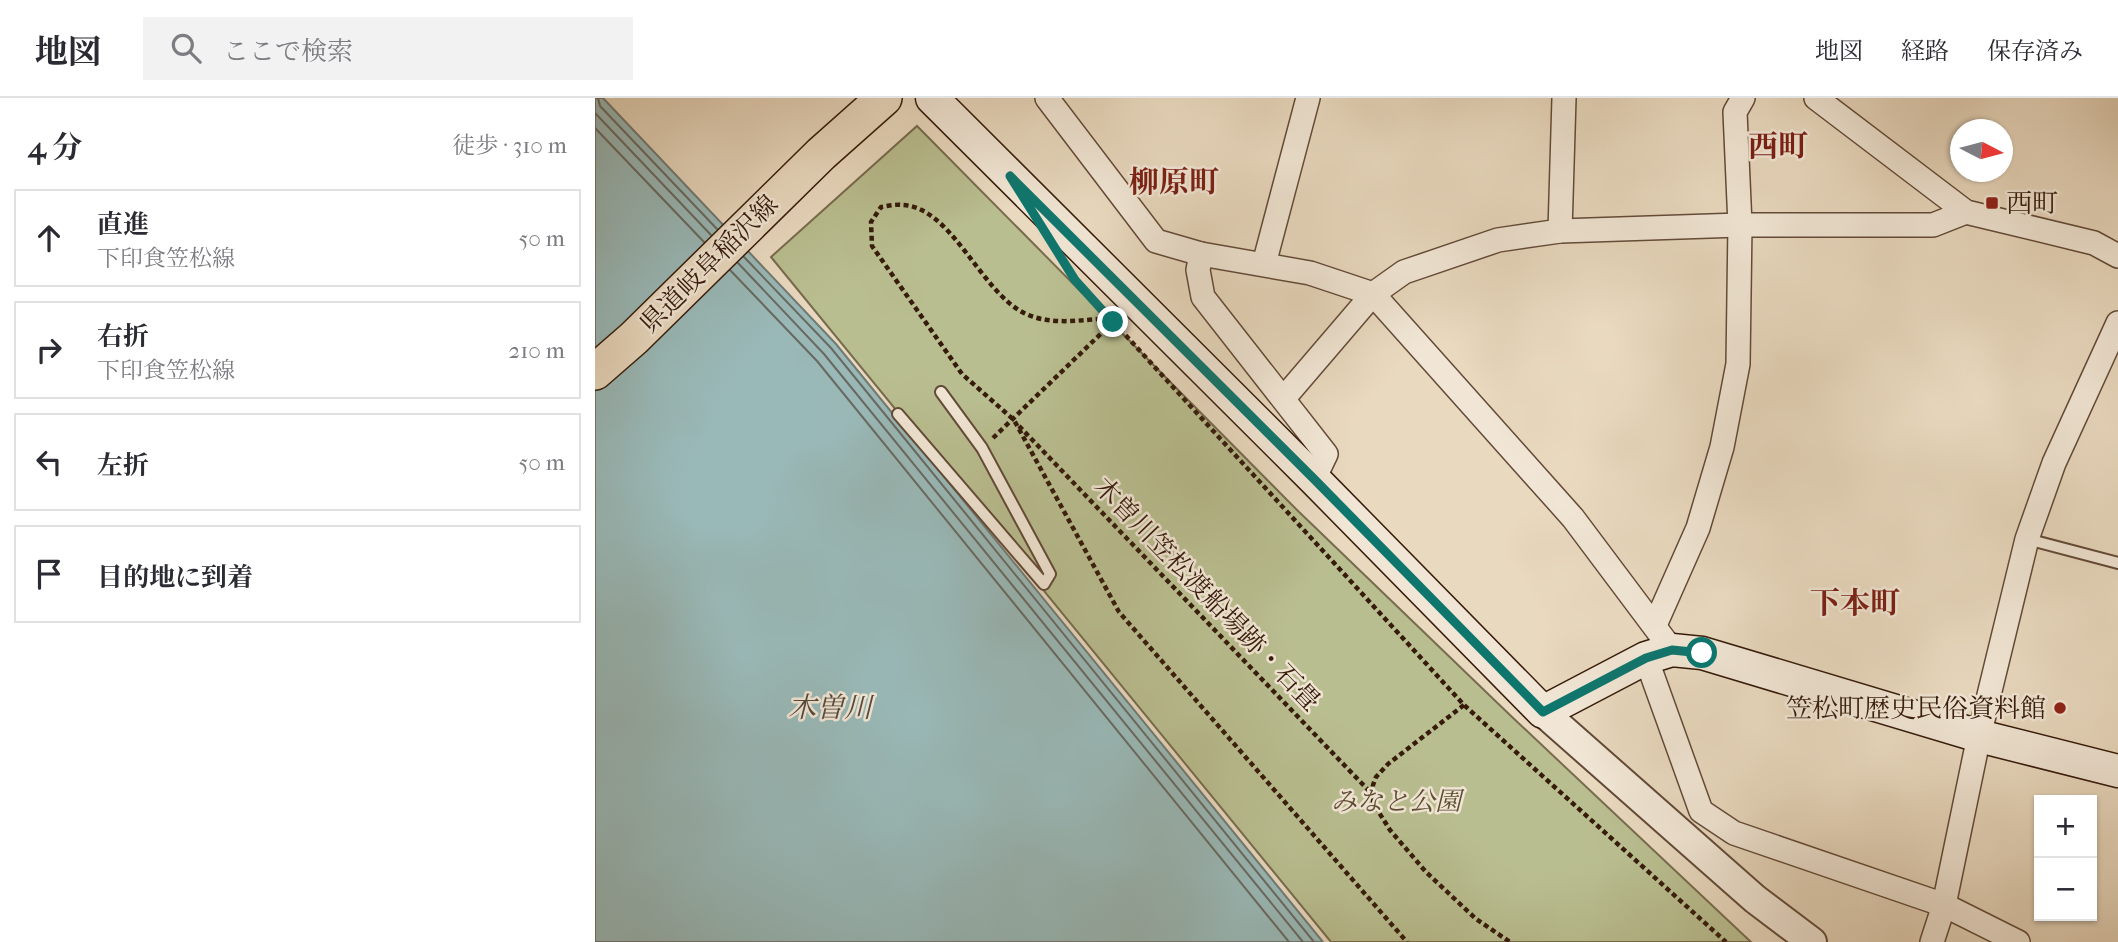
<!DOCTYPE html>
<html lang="ja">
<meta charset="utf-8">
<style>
:root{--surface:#fff;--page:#f2f2f3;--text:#2b2b33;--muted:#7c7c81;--line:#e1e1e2}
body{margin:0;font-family:"IM FELL French Canon","Noto Serif JP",serif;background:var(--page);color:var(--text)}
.controls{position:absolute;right:21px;bottom:21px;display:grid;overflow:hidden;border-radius:0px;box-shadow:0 2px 5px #0004}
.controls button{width:63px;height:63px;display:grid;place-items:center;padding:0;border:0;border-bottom:2px solid var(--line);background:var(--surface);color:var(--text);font:35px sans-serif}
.compass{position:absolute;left:1355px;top:21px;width:63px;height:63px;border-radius:50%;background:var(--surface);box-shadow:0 2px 5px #0004;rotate:96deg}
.stop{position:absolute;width:21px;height:21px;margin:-16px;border:5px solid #0f766e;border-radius:50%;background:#fff}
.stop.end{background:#0f766e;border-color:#fff;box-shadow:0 2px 7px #0008}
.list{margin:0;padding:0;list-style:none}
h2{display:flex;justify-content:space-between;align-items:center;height:91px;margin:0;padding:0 28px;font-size:30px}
h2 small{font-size:23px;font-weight:400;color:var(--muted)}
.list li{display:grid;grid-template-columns:46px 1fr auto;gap:21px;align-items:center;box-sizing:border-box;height:98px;margin:0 14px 14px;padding:0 14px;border:2px solid var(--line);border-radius:0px}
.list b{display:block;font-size:26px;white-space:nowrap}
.list p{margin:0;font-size:23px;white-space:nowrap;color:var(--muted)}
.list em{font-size:23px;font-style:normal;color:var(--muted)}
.icon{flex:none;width:38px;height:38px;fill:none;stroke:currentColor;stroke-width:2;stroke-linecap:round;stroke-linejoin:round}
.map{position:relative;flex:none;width:1523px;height:844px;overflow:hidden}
header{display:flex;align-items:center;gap:42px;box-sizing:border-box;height:98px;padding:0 35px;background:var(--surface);border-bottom:2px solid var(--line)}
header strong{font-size:33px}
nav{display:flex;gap:38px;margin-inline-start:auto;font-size:24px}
.search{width:490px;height:63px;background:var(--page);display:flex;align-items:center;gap:18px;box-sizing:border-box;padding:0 24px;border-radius:0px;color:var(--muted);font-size:26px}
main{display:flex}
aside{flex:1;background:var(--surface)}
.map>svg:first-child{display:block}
</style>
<header>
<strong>地図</strong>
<div class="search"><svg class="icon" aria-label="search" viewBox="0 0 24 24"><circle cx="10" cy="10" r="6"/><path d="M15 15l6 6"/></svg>ここで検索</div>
<nav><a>地図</a><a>経路</a><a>保存済み</a></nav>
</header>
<main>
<aside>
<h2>4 分<small>徒歩 · 310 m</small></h2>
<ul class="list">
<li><svg class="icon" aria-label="ahead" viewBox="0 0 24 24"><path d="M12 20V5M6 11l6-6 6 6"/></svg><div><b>直進</b><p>下印食笠松線</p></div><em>50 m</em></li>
<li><svg class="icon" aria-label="right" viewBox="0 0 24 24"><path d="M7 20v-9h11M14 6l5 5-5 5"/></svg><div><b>右折</b><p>下印食笠松線</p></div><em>210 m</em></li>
<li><svg class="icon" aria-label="left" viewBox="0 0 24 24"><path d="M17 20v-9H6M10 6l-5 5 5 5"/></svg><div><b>左折</b></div><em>50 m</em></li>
<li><svg class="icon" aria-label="arrive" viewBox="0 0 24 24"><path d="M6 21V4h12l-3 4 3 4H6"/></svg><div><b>目的地に到着</b></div></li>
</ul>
</aside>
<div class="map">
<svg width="1523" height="844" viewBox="0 0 1523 844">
<rect width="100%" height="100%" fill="#e9d9bf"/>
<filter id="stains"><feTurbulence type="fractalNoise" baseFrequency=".00286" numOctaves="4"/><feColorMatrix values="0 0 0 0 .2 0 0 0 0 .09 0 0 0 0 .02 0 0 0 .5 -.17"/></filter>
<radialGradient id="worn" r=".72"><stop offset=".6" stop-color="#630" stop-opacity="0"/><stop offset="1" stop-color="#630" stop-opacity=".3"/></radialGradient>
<polygon fill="#b9be90" stroke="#786c4e" stroke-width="2" points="322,28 701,411 916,618 1156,844 736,844 176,159"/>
<polygon fill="#99b9b8" stroke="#717a73" stroke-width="2" points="0,0 8,0 241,246 728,844 0,844"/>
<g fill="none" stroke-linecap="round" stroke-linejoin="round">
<g stroke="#686a62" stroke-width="2">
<polyline points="3,0 5,8 122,131"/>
<polyline points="0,15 116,137"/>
<polyline points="0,30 109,144"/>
<polyline points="149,159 236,250 719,844"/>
<polyline points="143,165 229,256 708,844"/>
<polyline points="135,172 222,263 694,844"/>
</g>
<defs>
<g id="service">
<polyline points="303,316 449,486 455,476 387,350 346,294"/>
<polyline points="1432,441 1523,465"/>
</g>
<g id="minor">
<polyline points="452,0 561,143 606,156 715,175 778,196 978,420 1077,552"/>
<polyline points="1221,0 1371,114 1499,145 1523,158"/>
<polyline points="965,133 969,0"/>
<polyline points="606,156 603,172 608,199 731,356 719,381"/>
<polyline points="669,166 713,0"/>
<polyline points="689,300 778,196 809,174 903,142 965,133 1145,127 1338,127 1371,114"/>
<polyline points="1060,527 1103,430 1127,349 1143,266 1145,127 1140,14 1148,0"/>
<polyline points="1051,560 1106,713 1139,735 1349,807 1423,844"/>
<polyline points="1337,844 1349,807 1384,638 1432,441 1459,365 1523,225"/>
</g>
<polyline id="tertiary" points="948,614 1160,801 1217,844"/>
<polyline id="secondary" points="337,0 719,381 948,614 1051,560 1077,552 1107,555 1384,638 1523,673"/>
<polyline id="primary" points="0,274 39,240 226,56 289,0"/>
</defs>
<use href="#service" stroke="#634a38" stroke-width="14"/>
<use href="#minor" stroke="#634a38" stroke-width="26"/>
<use href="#tertiary" stroke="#634a38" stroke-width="32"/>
<use href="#secondary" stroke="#361b0b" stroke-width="35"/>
<use href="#primary" stroke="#361b0b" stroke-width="38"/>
<g stroke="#361b0b" stroke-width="4.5" stroke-dasharray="5 3.5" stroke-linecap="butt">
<polyline points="502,206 869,607 1131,844"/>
<path d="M514,220C487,222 455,228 429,215C386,194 356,108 307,107C301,106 293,108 286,109L276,124L277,148L367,276L419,322L524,514L812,844"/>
<polyline points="424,328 777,696"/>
<polyline points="398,340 518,224"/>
<polyline points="869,607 793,666 781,679 778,687 778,705 795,732 831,774 881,821 915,844"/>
</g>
<use href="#service" stroke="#f1e6d5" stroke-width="10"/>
<use href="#minor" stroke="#f1e6d5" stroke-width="23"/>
<use href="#tertiary" stroke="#f1e6d5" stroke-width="28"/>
<use href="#secondary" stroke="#f1e6d5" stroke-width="32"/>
<use href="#primary" stroke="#e9d9bf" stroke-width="35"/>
</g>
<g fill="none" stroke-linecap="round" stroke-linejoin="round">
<polyline stroke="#0f766e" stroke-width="9" points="518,224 480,182 415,78 719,381 948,614 1051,560 1077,552 1107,555"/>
</g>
<g fill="#8f2418" stroke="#f1e6d5" stroke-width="2.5">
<rect x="1390" y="98" width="14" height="14" rx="3.5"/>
<circle cx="1465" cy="610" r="7"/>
</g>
<g text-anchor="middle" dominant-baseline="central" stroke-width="5" stroke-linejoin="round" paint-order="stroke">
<g font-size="26" fill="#361b0b" stroke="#f1e6d5" text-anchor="start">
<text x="1411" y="105">西町</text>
<text x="1451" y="610" text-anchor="end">笠松町歴史民俗資料館</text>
</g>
<g font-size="26" fill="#361b0b" stroke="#f1e6d5">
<text transform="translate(114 166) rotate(-45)">県道岐阜稲沢線</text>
<text transform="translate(612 496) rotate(46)">木曽川笠松渡船場跡・石畳</text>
</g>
<g font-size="26" font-style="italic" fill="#5d4c33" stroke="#f1e6d5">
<text x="801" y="703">みなと公園</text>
</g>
<g font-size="28" font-style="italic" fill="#544a3f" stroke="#f1e6d5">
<text x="235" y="609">木曽川</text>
</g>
<g font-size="30" font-weight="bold" fill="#7a1f14" stroke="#f1e6d5">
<text x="1183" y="48">西町</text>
<text x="579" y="84">柳原町</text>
<text x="1260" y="505">下本町</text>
</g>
</g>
<rect width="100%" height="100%" filter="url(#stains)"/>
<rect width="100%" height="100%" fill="url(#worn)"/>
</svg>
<div class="controls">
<button>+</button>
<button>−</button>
</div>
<svg class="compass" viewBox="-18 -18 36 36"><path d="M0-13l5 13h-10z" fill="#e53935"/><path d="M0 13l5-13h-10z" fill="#7c7c81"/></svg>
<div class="stop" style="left:1107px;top:555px"></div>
<div class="stop end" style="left:518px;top:224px"></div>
</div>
</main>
